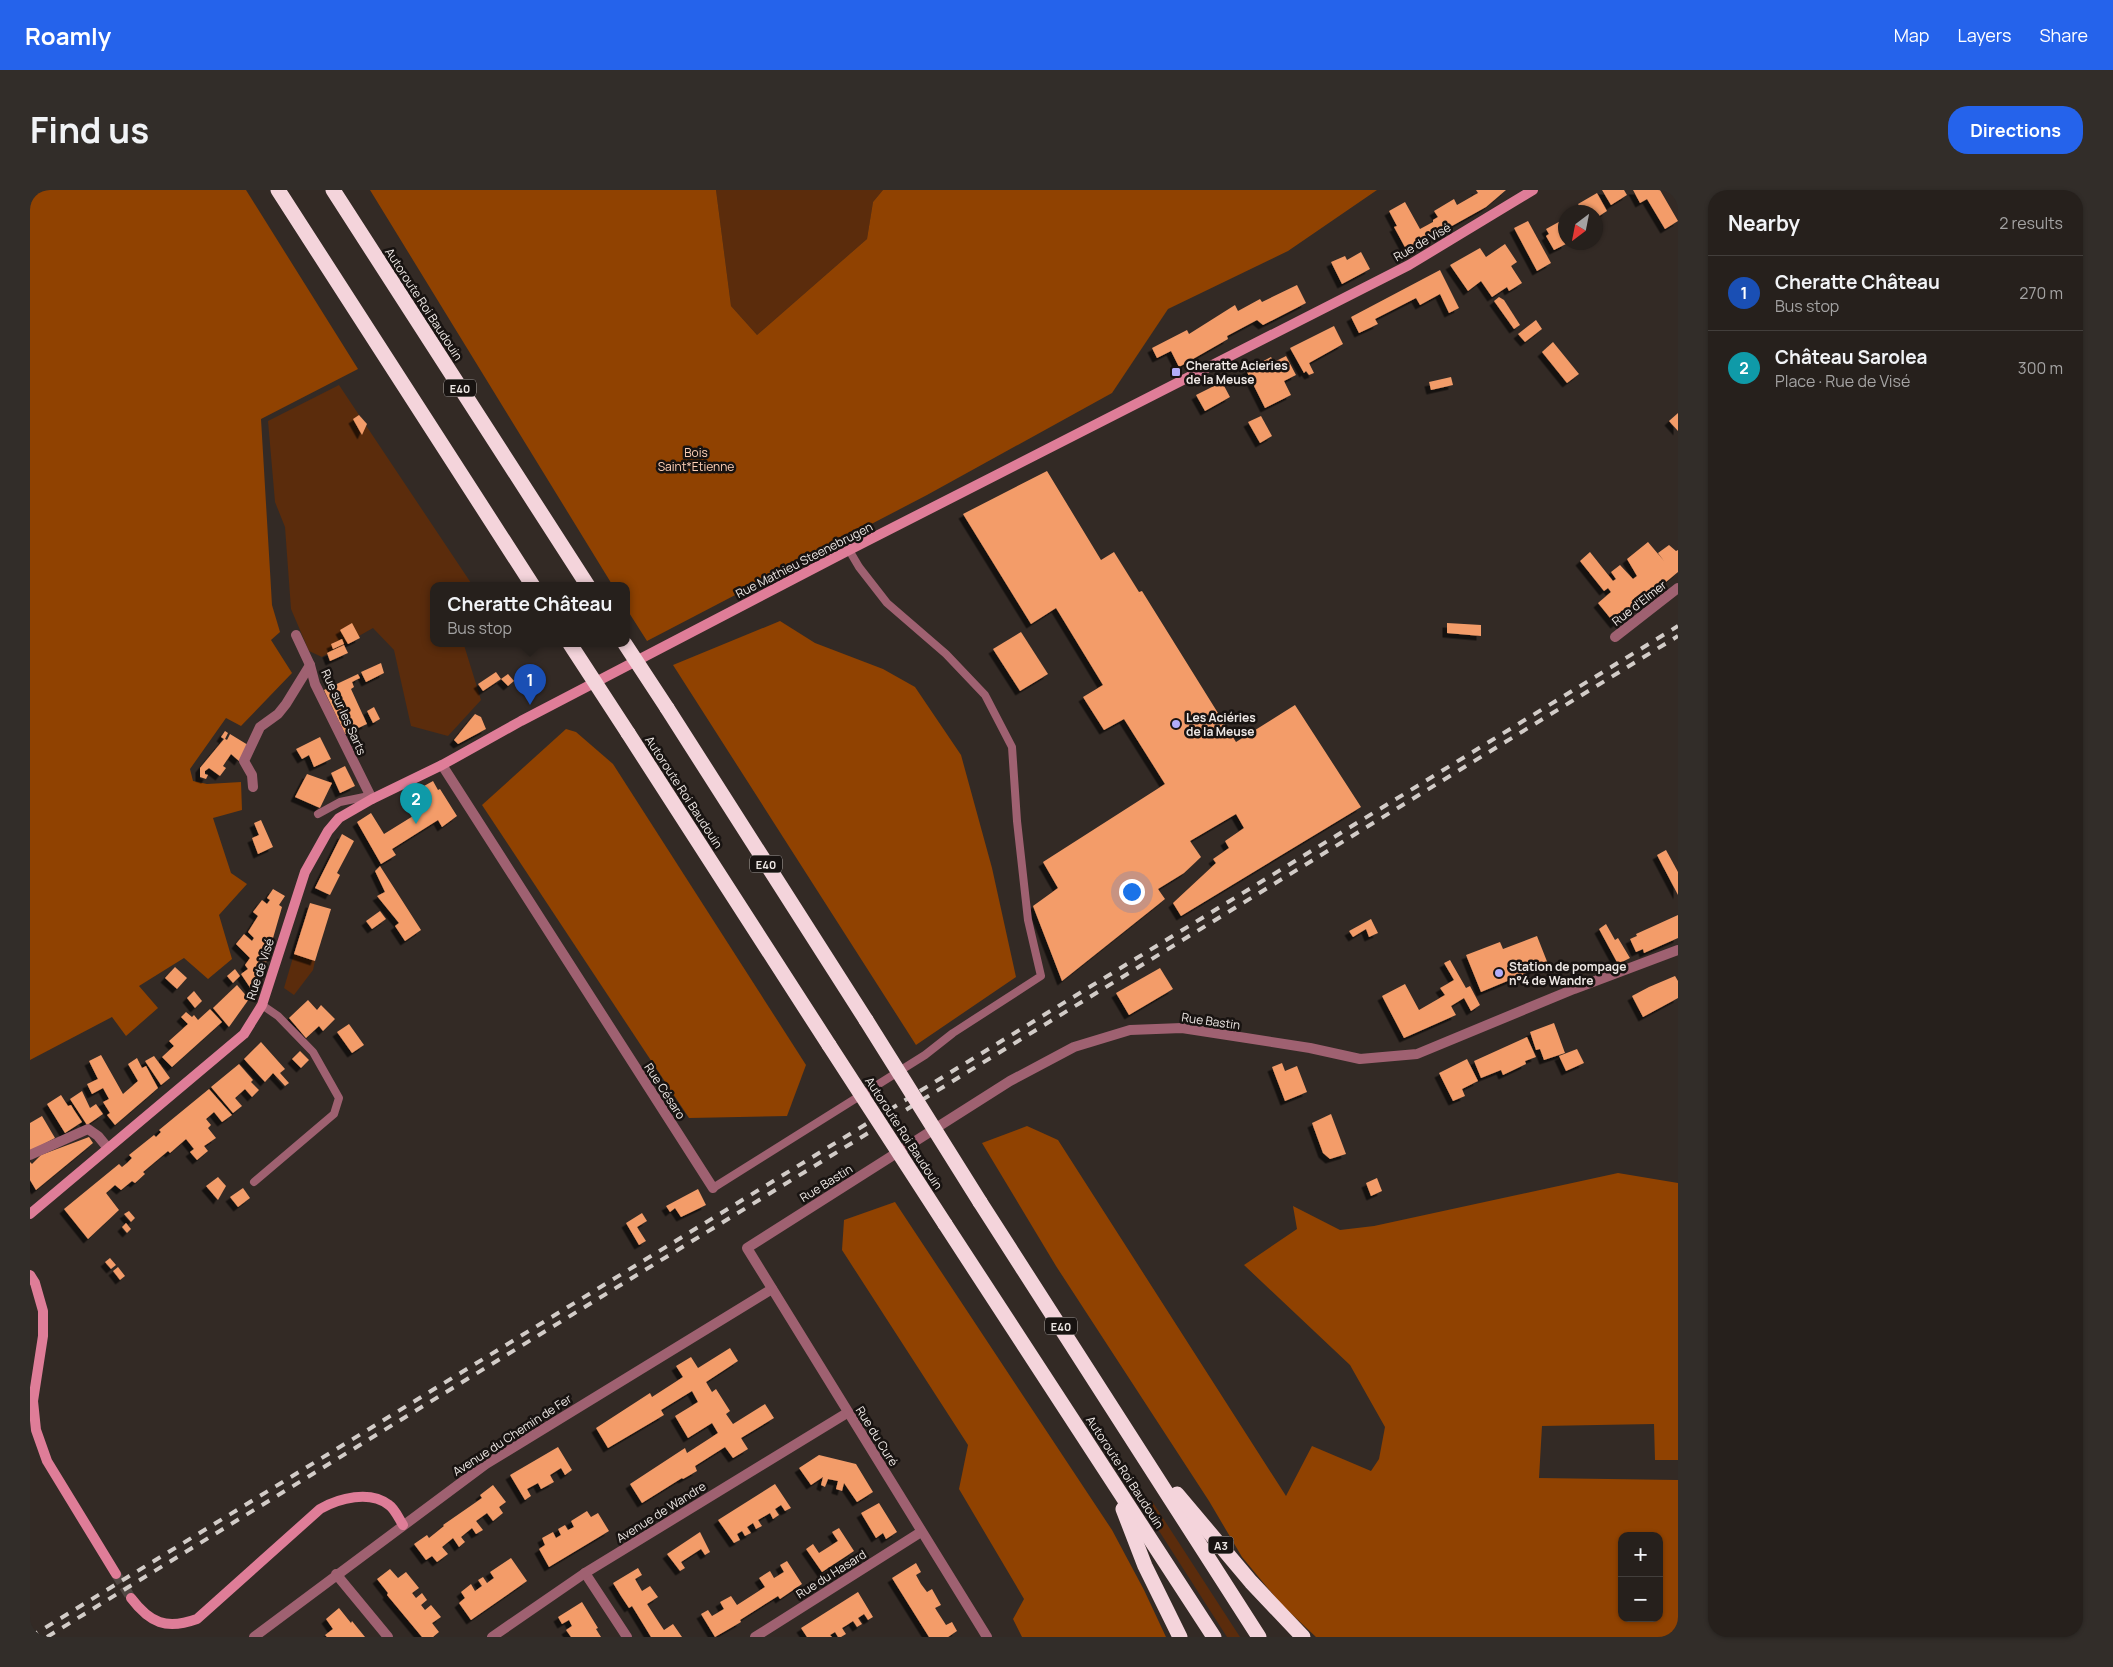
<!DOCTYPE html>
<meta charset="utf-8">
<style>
:root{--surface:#26201c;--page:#322d29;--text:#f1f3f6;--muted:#a4a3a3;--line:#423e3b;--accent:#2563eb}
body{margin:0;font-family:Manrope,sans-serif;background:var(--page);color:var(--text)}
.controls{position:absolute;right:15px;bottom:15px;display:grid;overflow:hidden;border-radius:10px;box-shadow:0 1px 4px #0004}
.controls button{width:45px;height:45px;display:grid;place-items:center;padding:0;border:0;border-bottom:1px solid var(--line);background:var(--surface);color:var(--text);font:25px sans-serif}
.compass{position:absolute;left:1528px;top:15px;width:45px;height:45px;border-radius:50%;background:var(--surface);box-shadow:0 1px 4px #0004;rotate:212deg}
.you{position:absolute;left:1101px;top:701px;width:18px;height:18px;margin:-12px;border:4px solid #fff;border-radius:50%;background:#1a73e8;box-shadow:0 0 0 8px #1a73e833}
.badge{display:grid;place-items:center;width:32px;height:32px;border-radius:50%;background:var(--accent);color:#fff;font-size:16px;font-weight:700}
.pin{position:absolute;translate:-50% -41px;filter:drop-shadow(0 1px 2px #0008)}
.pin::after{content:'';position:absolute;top:26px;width:18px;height:15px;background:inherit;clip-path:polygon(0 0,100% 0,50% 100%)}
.popup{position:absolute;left:400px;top:392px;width:200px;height:65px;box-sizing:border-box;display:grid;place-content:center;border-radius:10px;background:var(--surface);filter:drop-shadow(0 1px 4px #0005);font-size:16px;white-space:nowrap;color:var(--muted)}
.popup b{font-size:19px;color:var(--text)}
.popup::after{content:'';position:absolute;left:50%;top:100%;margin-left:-10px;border:10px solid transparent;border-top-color:var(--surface)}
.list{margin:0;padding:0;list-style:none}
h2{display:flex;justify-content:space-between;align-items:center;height:65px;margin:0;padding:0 20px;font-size:21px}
h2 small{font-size:16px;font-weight:400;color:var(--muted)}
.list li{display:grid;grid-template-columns:32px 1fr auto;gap:15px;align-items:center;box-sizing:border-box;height:75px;padding:0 20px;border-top:1px solid var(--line)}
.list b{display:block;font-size:19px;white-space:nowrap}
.list p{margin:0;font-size:16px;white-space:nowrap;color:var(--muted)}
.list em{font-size:16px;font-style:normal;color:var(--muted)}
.map{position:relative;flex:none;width:1648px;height:1447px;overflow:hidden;border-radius:20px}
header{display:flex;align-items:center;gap:30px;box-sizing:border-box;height:70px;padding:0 25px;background:var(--accent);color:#fff}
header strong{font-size:24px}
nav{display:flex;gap:28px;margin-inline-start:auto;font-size:18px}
.intro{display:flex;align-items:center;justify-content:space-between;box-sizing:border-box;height:120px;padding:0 30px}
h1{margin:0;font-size:35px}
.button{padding:12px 22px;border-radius:20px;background:var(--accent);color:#fff;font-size:18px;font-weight:700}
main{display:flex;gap:30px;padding:0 30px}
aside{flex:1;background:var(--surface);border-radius:20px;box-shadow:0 1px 4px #0004}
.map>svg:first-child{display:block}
</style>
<header>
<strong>Roamly</strong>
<nav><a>Map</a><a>Layers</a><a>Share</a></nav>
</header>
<div class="intro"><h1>Find us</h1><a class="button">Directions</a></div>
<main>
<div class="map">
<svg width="1648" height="1447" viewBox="0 0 1648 1447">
<defs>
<filter id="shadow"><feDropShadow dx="-4.5" dy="4.5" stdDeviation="0" flood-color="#0009"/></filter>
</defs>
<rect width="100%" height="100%" fill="#332a25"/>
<g fill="#5b2c0c">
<polygon points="686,0 853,0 843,12 837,49 727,145 701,116"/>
<polygon points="309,195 443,396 404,396 404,454 444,454 434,455 451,510 418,546 381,536 364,460 343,438 292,467 279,461 261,419 255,337 245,312 238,231"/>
<polygon points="264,764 285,771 283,780 264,805 254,798"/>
<polygon points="1122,1311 1129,1322 1210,1447 1197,1447 1115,1319 1120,1317"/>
</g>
<g fill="#904201" fill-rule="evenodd">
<polygon points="0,0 216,0 328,179 231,229 242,415 250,442 241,450 262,483 211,536 196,528 160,579 163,591 177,594 211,592 212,620 183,628 201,683 217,694 189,725 202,769 178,789 154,768 109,796 128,818 96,846 82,827 0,870"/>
<polygon points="340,0 686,0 701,116 727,145 837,49 843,12 853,0 1347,0 1258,61 1138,119 1082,203 897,305 617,451 596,418 596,396 583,396"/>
<polygon points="750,431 785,453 853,479 885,497 931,565 962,678 986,787 886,855 643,475"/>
<polygon points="536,539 546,542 583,574 776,875 757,926 659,928 452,615"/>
<path d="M997,936L1028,950L1256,1306L1282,1256L1341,1281L1349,1269L1355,1237L1320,1175L1214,1075L1267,1039L1263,1016L1310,1040L1344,1036L1588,983L1648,993V1270H1625L1624,1234L1512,1236L1509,1288L1648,1290V1447H1286L1251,1414L1212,1367L1179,1311L1026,1076L952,953ZM1592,1346H1629V1428H1592Z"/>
<polygon points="865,1012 1082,1340 1114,1400 1136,1447 992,1447 983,1429 994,1409 929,1299 938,1255 812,1060 814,1030"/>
</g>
<g fill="#f39c69" filter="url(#shadow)">
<polygon points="1446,0 1476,0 1456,17 1377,61 1364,37 1367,36 1359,21 1375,12 1390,39 1403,32 1403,30 1408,27 1404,21 1424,9 1427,15 1448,3"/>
<polygon points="1572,0 1594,0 1597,5 1581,15"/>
<polygon points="1603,0 1630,0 1648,31 1635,39 1617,9 1610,13"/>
<polygon points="1567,3 1577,21 1566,28 1566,22 1553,22 1548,14"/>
<polygon points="1536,28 1536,54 1524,60 1516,46 1519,44 1516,39"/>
<polygon points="1498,31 1521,73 1507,81 1484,38"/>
<polygon points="1475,54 1487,72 1481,76 1492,93 1479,101 1477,97 1462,107 1451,91 1438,101 1420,75 1450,58 1456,67"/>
<polygon points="1331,62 1340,79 1312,94 1301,72 1315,66 1317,70"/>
<polygon points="1410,80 1429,118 1419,123 1410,104 1390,115 1386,108 1345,129 1348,134 1329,143 1321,127"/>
<polygon points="1267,95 1276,113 1233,135 1227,130 1197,146 1198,149 1149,177 1141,161 1127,168 1122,158 1157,140 1159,144 1205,115 1208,121 1230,109 1232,112"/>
<polygon points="1469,107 1474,110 1490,135 1484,139 1464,111"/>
<polygon points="1506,130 1512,139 1495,152 1488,144"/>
<polygon points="1304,136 1313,154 1279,173 1284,183 1279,185 1276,181 1274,183 1260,158"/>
<polygon points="1523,152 1549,184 1537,193 1512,162"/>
<polygon points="1256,166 1266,185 1254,191 1261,205 1235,218 1216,180 1241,167 1244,172"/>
<polygon points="1421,187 1423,195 1401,200 1399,192"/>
<polygon points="1192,192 1200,207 1175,221 1166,205"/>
<polygon points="1648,223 1648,241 1639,231"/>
<polygon points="329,225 337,234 332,245 323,229"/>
<polygon points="1231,226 1242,246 1230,253 1218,232"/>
<polygon points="1017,281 1071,370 1084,362 1109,402 1112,401 1206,552 1265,515 1331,617 1151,726 1143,713 1186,673 1183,669 1199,658 1195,651 1214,638 1206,624 1160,651 1171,667 1154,683 1128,699 1135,709 1032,791 1003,716 1028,698 1013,672 1135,594 1094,529 1074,540 1053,507 1073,495 1026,418 1001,434 933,324"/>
<polygon points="1618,352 1634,371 1628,363 1639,355 1646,361 1648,360 1648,382 1585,434 1568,413 1581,402 1578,398 1574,401 1550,371 1560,362 1583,391 1586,389 1581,382 1590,375 1603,389 1607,386 1597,369"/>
<polygon points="322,433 330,448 318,454 310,440"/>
<polygon points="1417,433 1451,435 1451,446 1417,443"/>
<polygon points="991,442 1018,484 990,501 963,459"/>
<polygon points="312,449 314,454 303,459 301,454"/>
<polygon points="314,455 318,463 300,471 297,463"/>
<polygon points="351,473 354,483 336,492 331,482"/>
<polygon points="466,482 471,489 453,501 448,494"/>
<polygon points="328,484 330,488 322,492 324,497 321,499 337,534 315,544 294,500"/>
<polygon points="478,484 484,491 478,496 471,489"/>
<polygon points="344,517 350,529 343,533 337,521"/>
<polygon points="445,524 451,527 456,539 428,554 424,550"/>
<polygon points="195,541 198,543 195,549 197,550 200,544 218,555 209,571 201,564 193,576 196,578 190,586 179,578 175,581 175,584 178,585 176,589 170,587 170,578 194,549 191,547"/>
<polygon points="290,547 301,569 284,577 279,565 272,569 266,559"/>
<polygon points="315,576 325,596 310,603 301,583"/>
<polygon points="277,584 302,593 290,618 265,607"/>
<polygon points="403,591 408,600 410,599 427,626 412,637 408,630 362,659 366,665 351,674 327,632 341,623 354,644 396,618 392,612 388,615 380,603 393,595 394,596"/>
<polygon points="231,630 243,657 228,664 222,648 229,645 224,633"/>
<polygon points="312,644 324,651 307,683 310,685 300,705 285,698"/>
<polygon points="1636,660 1648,682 1648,705 1627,665"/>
<polygon points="350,676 391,740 375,751 365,736 369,733 347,706 355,702 345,681"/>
<polygon points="243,699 255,706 249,715 252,717 239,762 234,757 232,760 239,766 223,802 211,784 218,779 215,775 220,768 206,754 214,744 222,751 224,748 218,742 228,726 223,722 232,710 237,714 240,710 237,708"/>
<polygon points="280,713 301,719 285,771 264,764"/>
<polygon points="350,721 356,729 342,739 336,731"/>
<polygon points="1648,725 1648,748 1614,763 1613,759 1606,762 1600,749 1607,746 1606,744"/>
<polygon points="1341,729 1348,743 1339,747 1336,739 1323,747 1319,741"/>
<polygon points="1576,734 1585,750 1588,748 1600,768 1588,774 1569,739"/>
<polygon points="1507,746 1518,774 1451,802 1436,765 1470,752 1473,759"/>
<polygon points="1420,770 1436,798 1440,796 1450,815 1441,821 1434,808 1421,816 1426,825 1374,848 1352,806 1375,794 1389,820 1415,805 1410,798 1424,790 1414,773"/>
<polygon points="145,777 157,788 147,799 135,788"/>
<polygon points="1130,778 1143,799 1099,825 1086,803"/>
<polygon points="205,779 210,786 203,793 197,786"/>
<polygon points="1645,786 1648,791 1648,808 1613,827 1602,806 1619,797"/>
<polygon points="207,795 219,809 199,837 183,818"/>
<polygon points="164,801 172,811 165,818 157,808"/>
<polygon points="278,810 287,820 291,815 305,829 293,841 289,836 276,848 259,828"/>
<polygon points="180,819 192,832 142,877 132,867 144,856 139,851 158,834 151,827 156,822 162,827 164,825 168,830"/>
<polygon points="1524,833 1535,863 1514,870 1510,859 1506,860 1500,842"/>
<polygon points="319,834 334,855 322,863 307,842"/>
<polygon points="1497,847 1506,867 1495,871 1496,874 1473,885 1471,880 1451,888 1444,871"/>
<polygon points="231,852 255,879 250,883 259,893 255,896 243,883 235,892 214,869"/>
<polygon points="1547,859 1554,873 1536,881 1529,866"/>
<polygon points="270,861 279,870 271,878 262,869"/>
<polygon points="71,865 93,904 108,891 98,874 107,868 112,878 116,876 128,898 85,935 77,925 80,923 73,912 79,909 73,898 62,904 57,894 68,889 59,871"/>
<polygon points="124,866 140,888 131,895 115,871"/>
<polygon points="1437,869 1448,891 1432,899 1435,906 1423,911 1409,883"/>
<polygon points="1252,873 1255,881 1267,876 1277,902 1255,911 1242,877"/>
<polygon points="209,874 223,890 221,892 229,900 222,907 215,899 205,908 212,916 203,923 181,897"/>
<polygon points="179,899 202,925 192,932 184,922 176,929 181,935 178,938 186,948 174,956 178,961 167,970 160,962 164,959 156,949 140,963 138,961 113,982 115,984 105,993 102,991 91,1000 85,995 76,1003 89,1020 58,1049 34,1019 89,974 92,977 97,973 102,968 99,965 124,945 126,947 131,942 129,940"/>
<polygon points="52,901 60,918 66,914 73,924 57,935 40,909"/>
<polygon points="31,905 38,916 41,915 44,920 52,932 35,943 17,914"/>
<polygon points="1301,924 1316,964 1300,969 1293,963 1282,933"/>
<polygon points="12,926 25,948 0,961 0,933"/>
<polygon points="59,947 63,953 6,1000 0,990 0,972 2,974 11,965"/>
<polygon points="188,987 196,996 188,1010 176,996"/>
<polygon points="1347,988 1352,1001 1341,1006 1336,993"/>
<polygon points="213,998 220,1008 208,1017 200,1007"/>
<polygon points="668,999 676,1015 651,1027 645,1018 640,1022 636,1016"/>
<polygon points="99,1021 105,1028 101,1032 94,1024"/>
<polygon points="612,1023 617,1031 607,1037 616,1051 609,1055 596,1033"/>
<polygon points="96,1033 101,1039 97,1043 92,1037"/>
<polygon points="80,1068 86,1075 81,1079 75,1072"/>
<polygon points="88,1077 95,1086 90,1090 83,1081"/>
<polygon points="700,1158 708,1171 676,1192 682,1202 686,1199 700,1221 696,1224 703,1234 735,1214 744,1228 711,1248 718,1259 703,1268 695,1257 665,1276 667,1281 653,1289 652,1288 612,1313 600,1294 655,1258 657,1263 688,1243 682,1233 658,1248 645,1226 668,1212 662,1201 631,1220 634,1225 578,1258 566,1238 620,1203 622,1207 653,1187 646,1176 661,1167 668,1178"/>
<polygon points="528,1257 542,1280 535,1285 531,1278 520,1285 524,1292 511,1299 508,1293 497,1299 501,1306 495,1310 480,1285"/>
<polygon points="789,1265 826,1274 843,1302 827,1312 814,1293 812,1301 806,1299 808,1291 798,1289 795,1297 791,1295 793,1287 781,1295 769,1278"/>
<polygon points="745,1294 761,1318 755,1321 751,1315 745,1319 749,1325 743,1329 740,1323 728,1330 732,1336 726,1339 723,1333 717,1337 721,1343 715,1346 712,1341 707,1344 710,1350 704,1353 688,1330"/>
<polygon points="463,1295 476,1312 469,1317 473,1323 463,1331 457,1323 446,1331 453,1340 446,1344 442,1338 431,1347 435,1352 429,1357 423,1348 412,1357 418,1364 407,1372 402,1366 396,1370 384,1354 397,1345 399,1348 414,1336 413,1335 452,1308 450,1305"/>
<polygon points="849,1313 867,1342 856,1349 853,1343 846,1348 831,1323"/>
<polygon points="557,1321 561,1327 568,1323 579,1341 519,1377 509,1359 515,1355 512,1348 523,1342 526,1348 531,1345 528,1339 535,1335 538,1340 544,1337 541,1331"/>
<polygon points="809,1338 824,1361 792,1382 776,1359 783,1354 789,1363 808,1351 802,1342"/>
<polygon points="670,1342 680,1362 675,1365 671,1359 651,1372 655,1378 650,1381 637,1364"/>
<polygon points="481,1368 497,1391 441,1430 429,1413 435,1408 431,1402 441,1394 445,1401 452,1396 448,1390 453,1387 457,1393 464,1388 460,1382"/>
<polygon points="757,1371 772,1394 750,1409 748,1406 710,1430 711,1432 685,1447 671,1424 678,1420 682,1426 694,1419 690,1412 701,1406 707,1415 735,1397 729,1388 740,1381 744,1388 754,1382 750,1375"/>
<polygon points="886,1373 891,1382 886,1385 891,1394 897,1402 902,1399 911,1415 905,1418 916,1435 922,1432 927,1441 918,1447 899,1447 862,1388"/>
<polygon points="608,1378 612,1385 605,1389 612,1401 620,1396 628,1407 617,1414 626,1428 634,1440 643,1434 652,1447 621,1447 602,1416 599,1418 591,1406 583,1393"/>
<polygon points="360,1379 368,1388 376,1382 389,1398 382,1403 386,1408 392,1403 397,1410 391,1415 395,1420 401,1415 411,1427 402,1433 409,1442 403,1447 392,1447 357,1405 358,1403 347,1389"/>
<polygon points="828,1402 843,1427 838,1430 834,1424 828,1428 832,1434 827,1437 823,1431 817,1435 812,1438 816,1444 811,1447 808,1447 805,1442 800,1445 802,1447 777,1447 771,1438"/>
<polygon points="552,1412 568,1438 566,1439 571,1447 541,1447 536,1440 542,1436 539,1430 532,1434 528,1427"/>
<polygon points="309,1418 321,1433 322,1431 335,1447 297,1447 295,1445 303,1439 296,1429"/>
</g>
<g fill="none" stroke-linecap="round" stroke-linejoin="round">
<polyline stroke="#4f4642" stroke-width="10" stroke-dasharray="10 5" stroke-linecap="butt" points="86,1384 101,1408"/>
<g stroke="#9f6171" stroke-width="8">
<polyline points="288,624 310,612 339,606"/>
<polyline points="224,992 304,924 309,908 283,862 248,826 232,815"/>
<polyline points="683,998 895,865 923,843 1011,786 998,730 987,631 982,557 955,505 916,464 857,413 829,377 819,360"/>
</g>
<g stroke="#9f6171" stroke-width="10">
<polyline points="266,445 280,475 285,494 342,609"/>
<polyline points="1585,447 1648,398"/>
<polyline points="412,575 683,998"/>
<polyline points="223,597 222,585 214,571 230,537 248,524 256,514 280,475"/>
<polyline points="0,965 58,939 68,946 77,957"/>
<polyline points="555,1383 597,1447"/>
<polyline points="306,1384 358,1447"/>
<polyline points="224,1447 456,1274 742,1099"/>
<polyline points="462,1447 555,1383 817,1223"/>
<polyline points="725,1447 891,1342"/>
<polyline points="957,1447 717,1058 980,891 1044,857 1100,840 1152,838 1280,858 1330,869 1387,864 1544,799 1648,760"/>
</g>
<g stroke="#df7d98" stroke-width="10">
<polyline points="0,1024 214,844 232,815 275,682 298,641 309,628 342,609 412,575 491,531 819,360 1379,75 1503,0"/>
<polyline points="0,1085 5,1093 13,1121 13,1146 3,1211 6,1240 17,1271 86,1384"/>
<path d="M101,1408C120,1433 136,1440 167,1429L290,1319C309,1308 340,1300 359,1315C365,1319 369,1329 373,1335"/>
</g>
<g stroke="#f4d4db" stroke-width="15">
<polyline points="248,0 503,396"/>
<polyline points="303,0 558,396"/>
<polyline points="637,518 836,830"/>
<polyline points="598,543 799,855"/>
<polyline points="950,1012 1229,1447"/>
<polyline points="915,1034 1184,1447"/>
<polyline points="1147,1304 1221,1392 1273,1447"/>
<polyline points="1093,1319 1115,1376 1150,1447"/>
</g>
<g stroke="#d2ccc8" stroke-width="4" stroke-dasharray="9 9" stroke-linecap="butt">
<polyline points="0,1447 1648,436"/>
<polyline points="17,1447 1648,446"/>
</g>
<g stroke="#f4d4db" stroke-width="15">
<polyline points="540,454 598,543"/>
<polyline points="595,454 637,518"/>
<polyline points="836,830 950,1012"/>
<polyline points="799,855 915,1034"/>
</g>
</g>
<g fill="#b2adf9" stroke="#181311" stroke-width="2">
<rect x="1141" y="177" width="10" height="10" rx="2.5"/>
<circle cx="1146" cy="534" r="5"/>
<circle cx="1469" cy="783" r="5"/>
</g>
<g text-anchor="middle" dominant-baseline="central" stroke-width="5" stroke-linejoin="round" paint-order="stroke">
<g fill="#181311" stroke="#aea8a5" stroke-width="1">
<rect x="414" y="189.5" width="32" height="17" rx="4"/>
<rect x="720" y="665.5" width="32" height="17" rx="4"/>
<rect x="1015" y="1127.5" width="32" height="17" rx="4"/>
<rect x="1178.5" y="1346.5" width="25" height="17" rx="4"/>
</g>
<g font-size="11" font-weight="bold" fill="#eee8e5">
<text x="430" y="198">E40</text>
<text x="736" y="674">E40</text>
<text x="1031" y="1136">E40</text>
<text x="1191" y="1355">A3</text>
</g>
<g font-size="12" fill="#eee8e5" stroke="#181311">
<text transform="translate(1392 52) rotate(-30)">Rue de Visé</text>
<text transform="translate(394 114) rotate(57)">Autoroute Roi Baudouin</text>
<text transform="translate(774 370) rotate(-27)">Rue Mathieu Steenebrugen</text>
<text transform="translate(1609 413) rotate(-38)">Rue d'Elmer</text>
<text transform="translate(314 522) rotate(66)">Rue sur les Sarts</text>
<text transform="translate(654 602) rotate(57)">Autoroute Roi Baudouin</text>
<text transform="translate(230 779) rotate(-72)">Rue de Visé</text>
<text transform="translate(1181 831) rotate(8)">Rue Bastin</text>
<text transform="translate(635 901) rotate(57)">Rue Césaro</text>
<text transform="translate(874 943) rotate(57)">Autoroute Roi Baudouin</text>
<text transform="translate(796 993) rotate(-32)">Rue Bastin</text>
<text transform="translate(482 1245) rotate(-33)">Avenue du Chemin de Fer</text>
<text transform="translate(847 1246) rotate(58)">Rue du Curé</text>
<text transform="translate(1095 1282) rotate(57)">Autoroute Roi Baudouin</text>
<text transform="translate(631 1322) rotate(-32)">Avenue de Wandre</text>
<text transform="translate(801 1384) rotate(-32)">Rue du Hasard</text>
</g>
<g font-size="12" font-weight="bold" fill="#eee8e5" stroke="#181311" text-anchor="start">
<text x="1156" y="175">Cheratte Acieries<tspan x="1156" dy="14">de la Meuse</tspan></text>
<text x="1156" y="527">Les Aciéries<tspan x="1156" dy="14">de la Meuse</tspan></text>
<text x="1479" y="776">Station de pompage<tspan x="1479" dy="14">n°4 de Wandre</tspan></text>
</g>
<g font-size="12" fill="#ffd1b8" stroke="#181311">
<text x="666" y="262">Bois<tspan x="666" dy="14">Saint*Etienne</tspan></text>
</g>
</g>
</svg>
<div class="controls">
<button>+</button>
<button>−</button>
</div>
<svg class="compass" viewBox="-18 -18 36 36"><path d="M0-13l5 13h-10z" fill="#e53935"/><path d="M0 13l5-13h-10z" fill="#a4a3a3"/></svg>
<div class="you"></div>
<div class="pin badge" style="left:500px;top:515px;background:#1a4fb4">1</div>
<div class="popup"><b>Cheratte Château</b>Bus stop</div>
<div class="pin badge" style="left:386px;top:634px;background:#0f9aa8">2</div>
</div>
<aside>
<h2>Nearby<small>2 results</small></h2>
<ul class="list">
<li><span class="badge" style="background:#1a4fb4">1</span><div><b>Cheratte Château</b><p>Bus stop</p></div><em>270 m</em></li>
<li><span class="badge" style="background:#0f9aa8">2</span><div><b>Château Sarolea</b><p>Place · Rue de Visé</p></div><em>300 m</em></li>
</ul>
</aside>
</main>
